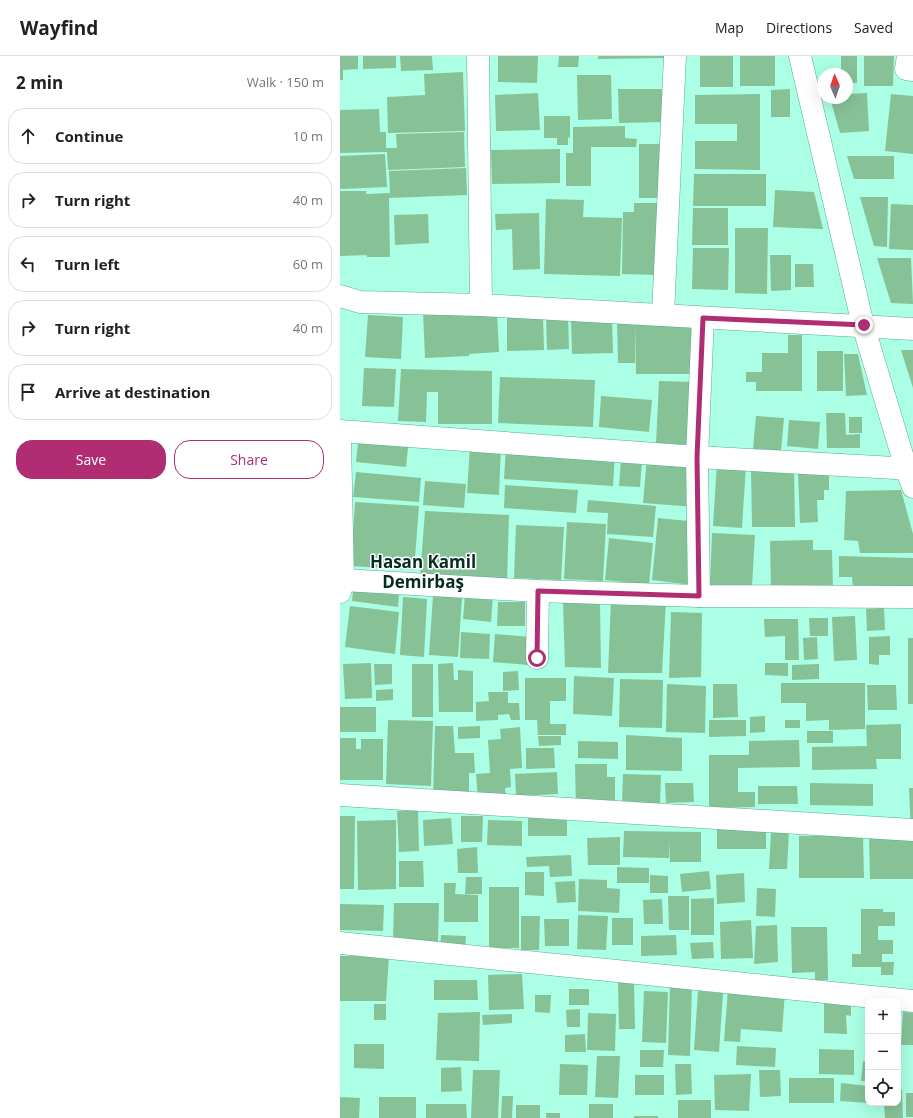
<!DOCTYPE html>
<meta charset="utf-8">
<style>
:root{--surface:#fff;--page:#f6f6f6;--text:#202124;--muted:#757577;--line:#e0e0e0;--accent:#b02c73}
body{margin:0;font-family:"Open Sans",sans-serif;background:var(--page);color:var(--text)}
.controls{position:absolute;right:12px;bottom:12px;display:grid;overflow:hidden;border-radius:8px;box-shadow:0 4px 16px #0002}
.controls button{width:36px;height:36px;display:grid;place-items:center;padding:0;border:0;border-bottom:1px solid var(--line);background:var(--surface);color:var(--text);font:20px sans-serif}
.compass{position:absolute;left:477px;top:12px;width:36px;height:36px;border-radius:50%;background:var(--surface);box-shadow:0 4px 16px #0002;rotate:358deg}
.stop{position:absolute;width:12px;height:12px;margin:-9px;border:3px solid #b02c73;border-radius:50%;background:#fff}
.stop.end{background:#b02c73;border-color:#fff;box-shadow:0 1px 4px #0008}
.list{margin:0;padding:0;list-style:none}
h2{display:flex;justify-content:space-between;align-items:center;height:52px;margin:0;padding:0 16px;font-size:17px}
h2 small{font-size:13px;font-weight:400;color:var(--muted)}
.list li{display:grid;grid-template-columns:26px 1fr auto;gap:12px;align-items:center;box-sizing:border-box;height:56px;margin:0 8px 8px;padding:0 8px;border:1px solid var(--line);border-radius:16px}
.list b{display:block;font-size:15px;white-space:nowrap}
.list em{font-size:13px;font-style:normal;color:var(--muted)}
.actions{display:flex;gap:8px;padding:12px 16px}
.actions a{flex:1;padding:9px 0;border:1px solid var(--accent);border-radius:16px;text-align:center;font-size:14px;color:var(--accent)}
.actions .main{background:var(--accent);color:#fff}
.icon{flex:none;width:22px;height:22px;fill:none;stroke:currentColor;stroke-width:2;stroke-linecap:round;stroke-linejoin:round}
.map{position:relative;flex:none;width:573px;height:1062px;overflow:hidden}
header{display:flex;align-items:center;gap:24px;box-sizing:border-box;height:56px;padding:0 20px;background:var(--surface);border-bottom:1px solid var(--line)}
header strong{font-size:19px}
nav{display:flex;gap:22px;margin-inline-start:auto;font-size:14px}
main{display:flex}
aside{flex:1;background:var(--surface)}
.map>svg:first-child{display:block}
</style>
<header>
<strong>Wayfind</strong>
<nav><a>Map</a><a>Directions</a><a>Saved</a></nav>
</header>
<main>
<aside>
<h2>2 min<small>Walk · 150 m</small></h2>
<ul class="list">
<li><svg class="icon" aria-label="ahead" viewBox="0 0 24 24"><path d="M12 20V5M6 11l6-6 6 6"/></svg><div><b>Continue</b></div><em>10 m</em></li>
<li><svg class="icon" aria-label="right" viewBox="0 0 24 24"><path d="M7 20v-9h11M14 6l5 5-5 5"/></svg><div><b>Turn right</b></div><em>40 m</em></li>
<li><svg class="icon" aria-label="left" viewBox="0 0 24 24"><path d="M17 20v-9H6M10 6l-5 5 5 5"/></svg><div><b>Turn left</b></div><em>60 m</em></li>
<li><svg class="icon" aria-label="right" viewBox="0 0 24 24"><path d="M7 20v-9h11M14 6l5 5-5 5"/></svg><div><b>Turn right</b></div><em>40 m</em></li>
<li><svg class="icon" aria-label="arrive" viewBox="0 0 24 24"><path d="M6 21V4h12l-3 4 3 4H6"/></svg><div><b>Arrive at destination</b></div></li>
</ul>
<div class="actions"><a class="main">Save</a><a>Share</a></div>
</aside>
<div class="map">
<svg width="573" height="1062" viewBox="0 0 573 1062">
<rect width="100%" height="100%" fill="#abffe4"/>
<g fill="#87c297">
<polygon points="0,0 18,0 18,13 3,14 3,24 0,24"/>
<polygon points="23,0 56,0 56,12 23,13"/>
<polygon points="60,0 92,0 93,14 61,15"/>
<polygon points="158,0 198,0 197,27 158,26"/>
<polygon points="219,0 239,0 238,11 218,11"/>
<polygon points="258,0 327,0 327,2 258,3"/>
<rect x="360" y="0" width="33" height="31"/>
<rect x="400" y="0" width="35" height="30"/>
<polygon points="501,0 517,0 517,27 507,27 507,18 501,18"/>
<polygon points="524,0 554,0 553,30 524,30"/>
<polygon points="123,16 125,75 48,77 47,41 85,39 84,18"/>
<polygon points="237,19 271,19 272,63 238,64"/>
<polygon points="278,33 323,33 324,66 279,67"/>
<polygon points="450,33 450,61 431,61 431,34"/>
<polygon points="198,37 200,74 156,75 155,39"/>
<polygon points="527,37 529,75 500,77 490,42 507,42 507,38"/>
<polygon points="420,38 420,114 355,113 355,85 397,85 397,68 355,68 355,39"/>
<polygon points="551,38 573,40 573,98 545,95"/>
<polygon points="39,53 40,76 46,76 46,92 57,92 56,78 124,76 125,111 48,114 47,96 0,97 0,54"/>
<polygon points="204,60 230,60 230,82 228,81 228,89 217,89 217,82 204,82"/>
<polygon points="285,70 285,82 297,83 296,91 251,91 251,130 226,130 226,97 233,97 233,71"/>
<polygon points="299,88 326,88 327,142 299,142"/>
<polygon points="220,93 220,127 152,128 151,94"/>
<polygon points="45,98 47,131 0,133 0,100"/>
<polygon points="507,100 554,100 554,123 514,123"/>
<polygon points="126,112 127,139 49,142 50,201 27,201 26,157 27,199 0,200 0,135 26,135 26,138 50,137 49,115"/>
<polygon points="354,118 426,118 426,150 353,150"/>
<polygon points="435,134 474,136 483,173 433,171"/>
<polygon points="520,141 548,141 547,191 534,190"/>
<polygon points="206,143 244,144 243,161 282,162 280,220 204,218"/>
<polygon points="294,147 320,147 318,219 282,218 283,156 294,156"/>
<polygon points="551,148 573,149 573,194 549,193"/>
<polygon points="353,152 388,152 388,189 352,189"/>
<polygon points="199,157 200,213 173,214 172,173 156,174 155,158"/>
<polygon points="88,158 89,187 55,189 54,159"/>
<polygon points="395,172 428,172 427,238 395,237"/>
<polygon points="353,192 389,192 388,234 352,233"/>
<polygon points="430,199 451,199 451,234 431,235"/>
<polygon points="537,202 571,202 573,248 551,247"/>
<polygon points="455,208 473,208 474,231 455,231"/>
<polygon points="83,256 157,256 159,296 129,298 129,300 85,302"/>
<polygon points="28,259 63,261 61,303 25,301"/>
<polygon points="228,259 229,293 207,294 206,260"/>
<polygon points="167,260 203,260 204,294 167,295"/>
<polygon points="272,262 273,297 232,298 231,263"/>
<polygon points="295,266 358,266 358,318 296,318"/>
<polygon points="277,267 295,267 295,307 278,307"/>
<polygon points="448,279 462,279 462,335 416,335 416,326 406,326 406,316 422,316 422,297 448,297"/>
<polygon points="561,294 573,294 573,332"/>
<rect x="477" y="295" width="26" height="40"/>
<polygon points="504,298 518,298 527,339 506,340"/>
<polygon points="24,312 56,313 54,351 22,350"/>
<polygon points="61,313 152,315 152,368 98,368 98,336 87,336 86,366 58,365"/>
<polygon points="160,321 255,324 253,371 158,367"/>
<polygon points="319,325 358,326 355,389 316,387"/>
<polygon points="261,340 312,344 309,376 259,371"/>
<polygon points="486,357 505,357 506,379 520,378 520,392 487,392"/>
<polygon points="416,360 444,362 441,395 413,393"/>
<rect x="509" y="361" width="13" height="16"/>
<polygon points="449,364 480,366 478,393 447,390"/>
<polygon points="19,377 69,382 66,411 16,406"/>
<polygon points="130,389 161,391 159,439 127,437"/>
<polygon points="166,390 275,397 273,430 164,423"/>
<polygon points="307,401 359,405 355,451 303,447"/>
<polygon points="281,403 302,405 300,431 279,430"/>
<polygon points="377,407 406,409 402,472 373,470"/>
<polygon points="411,411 454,411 455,471 412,471"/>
<polygon points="489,415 489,434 484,434 484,444 477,444 478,466 460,467 458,416"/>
<polygon points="16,416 81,422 79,446 13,441"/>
<polygon points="85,425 126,428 124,452 83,449"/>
<polygon points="165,429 238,434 236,457 164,452"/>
<polygon points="561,434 573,478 573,497 520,497 518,485 504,484 506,435"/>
<polygon points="248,444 316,450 313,481 267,478 268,457 247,456"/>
<polygon points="15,446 79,450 74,514 11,510"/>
<polygon points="85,455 169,459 167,526 80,521"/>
<polygon points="318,462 358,466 352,529 312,524"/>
<polygon points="227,466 266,468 263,525 224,523"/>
<polygon points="176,469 224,471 221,524 174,522"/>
<polygon points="372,477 415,479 412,530 370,529"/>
<polygon points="269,482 313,487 309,529 265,524"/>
<polygon points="473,484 473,494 492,494 493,532 431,534 430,485"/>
<polygon points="499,500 573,502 573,532 513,533 512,521 499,521"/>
<polygon points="13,534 59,539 58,551 12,545"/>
<polygon points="125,538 153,540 151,566 123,563"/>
<polygon points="93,540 122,542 118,601 89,599"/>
<polygon points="63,541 87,543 84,601 60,599"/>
<polygon points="271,544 326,545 322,617 268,617"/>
<polygon points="260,545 261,612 225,611 223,546"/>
<polygon points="158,546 185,546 185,570 157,570"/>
<polygon points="10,550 59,556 55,598 5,591"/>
<polygon points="544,552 545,574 527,575 526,553"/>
<polygon points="331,556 362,557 361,621 329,622"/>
<polygon points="515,560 517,604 494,605 492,561"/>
<polygon points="469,562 488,562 488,580 470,580"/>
<polygon points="424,563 458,563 459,604 445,604 445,580 425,581"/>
<polygon points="121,576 150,578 149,603 120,602"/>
<polygon points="155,578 190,581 188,609 153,606"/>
<polygon points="550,580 550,599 539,599 539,609 529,608 529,581"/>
<polygon points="477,581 478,603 464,604 463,582"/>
<rect x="568" y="582" width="5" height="66"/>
<polygon points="31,607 32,642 5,643 3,608"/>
<polygon points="113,607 114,624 118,624 118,614 133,615 133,656 99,656 98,608"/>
<polygon points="425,607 448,607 448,620 425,619"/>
<polygon points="34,608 52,608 52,628 35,629"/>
<rect x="72" y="608" width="21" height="53"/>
<polygon points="479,608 479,623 452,624 452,609"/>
<polygon points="178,615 179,634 163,635 163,616"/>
<polygon points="234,620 274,622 272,660 233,658"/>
<polygon points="185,622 226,622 226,645 210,645 210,668 226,668 226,679 198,679 197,664 185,664"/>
<polygon points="280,623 323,624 322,672 279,671"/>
<polygon points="441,627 525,627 525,673 489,674 489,664 466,665 466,647 441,647"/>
<polygon points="327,628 366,630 365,677 326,676"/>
<polygon points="373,628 397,628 398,661 373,662"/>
<polygon points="527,629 556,629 557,654 528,654"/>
<polygon points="53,633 53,644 36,645 36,634"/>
<polygon points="148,636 168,636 168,647 179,647 180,664 171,664 169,658 158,659 158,664 136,665 136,646 149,645"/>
<rect x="0" y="651" width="36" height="25"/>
<polygon points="425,660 425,676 410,677 410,661"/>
<polygon points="48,664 93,665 91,730 46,728"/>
<polygon points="369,664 406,664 406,680 369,681"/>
<rect x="445" y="664" width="15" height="8"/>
<polygon points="561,668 561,703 536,703 537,713 472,714 472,691 527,690 526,669"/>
<polygon points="95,670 113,670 115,697 134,697 135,717 129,717 129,738 93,739"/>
<polygon points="140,670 140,682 118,683 118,671"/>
<polygon points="180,671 182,712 170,713 171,731 165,732 166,741 138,743 136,718 150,717 148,684 161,683 160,673"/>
<rect x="467" y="675" width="26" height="12"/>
<polygon points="286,679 342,682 342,715 286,714"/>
<polygon points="198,680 221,680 221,689 199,690"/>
<polygon points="0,682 16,682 16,693 21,693 21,683 43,683 43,724 0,724"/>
<polygon points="459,684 460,711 398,712 398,736 415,736 415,751 369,752 369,699 409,699 409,685"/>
<polygon points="238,685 278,686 278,703 238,702"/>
<polygon points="186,692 214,692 215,712 186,713"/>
<polygon points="235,708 267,708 267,721 275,721 275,753 236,753"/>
<polygon points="217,716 218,738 176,740 175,718"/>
<polygon points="283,718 321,719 320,749 282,747"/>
<polygon points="325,727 353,727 354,746 326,747"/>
<polygon points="470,727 533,728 533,750 470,749"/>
<polygon points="418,730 457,730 458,748 418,748"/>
<polygon points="569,732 573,732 573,778 571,778"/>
<polygon points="78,754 79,795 59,796 57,755"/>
<polygon points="0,760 15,760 14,833 0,833"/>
<polygon points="121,760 143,760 142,786 121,786"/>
<polygon points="111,762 113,788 84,790 83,764"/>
<rect x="188" y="762" width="39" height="18"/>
<polygon points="56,764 56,833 18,834 17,765"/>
<polygon points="148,764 182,765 182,790 147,789"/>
<rect x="377" y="770" width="49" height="23"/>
<polygon points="284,775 361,776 361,806 330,806 329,784 329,802 283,801"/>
<polygon points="431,775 449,775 447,813 429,813"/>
<polygon points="523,779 524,822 459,822 459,780"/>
<polygon points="280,781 280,809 248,809 247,782"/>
<polygon points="573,781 573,823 530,823 529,782"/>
<polygon points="137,791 138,817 118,817 117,793"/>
<polygon points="231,799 232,820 210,821 209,810 187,811 186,801"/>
<polygon points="59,805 83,805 84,831 59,831"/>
<polygon points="277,811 309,812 309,827 277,827"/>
<polygon points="369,815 371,833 342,836 340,818"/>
<polygon points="185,816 204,816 204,840 185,839"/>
<polygon points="404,817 405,846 377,848 376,819"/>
<polygon points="310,819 328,820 328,837 310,837"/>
<polygon points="126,821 142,821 142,838 125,838"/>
<polygon points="239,823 267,824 267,832 280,833 279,857 238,855"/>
<polygon points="235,825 236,846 217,847 215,826"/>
<polygon points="104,827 116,827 115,838 138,839 138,866 104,866"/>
<rect x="149" y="831" width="30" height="61"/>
<polygon points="417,832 436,833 435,861 416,860"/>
<polygon points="328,840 349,840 349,874 329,874"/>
<polygon points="374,842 374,879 351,879 351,843"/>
<polygon points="322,843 323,868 304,868 303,844"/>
<polygon points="54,847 99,847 98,886 53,884"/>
<polygon points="0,848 44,849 43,875 0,874"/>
<polygon points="521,853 543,853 543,856 555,856 555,870 538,870 538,884 553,884 553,898 542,898 542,906 554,906 553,919 541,919 541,911 512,911 512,898 521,898"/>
<polygon points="238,859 268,860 266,894 237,893"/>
<polygon points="181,860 200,860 199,894 181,894"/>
<rect x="272" y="862" width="21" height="27"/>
<polygon points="204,863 229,863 229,890 205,890"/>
<polygon points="411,864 413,902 381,903 380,866"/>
<polygon points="437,869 438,906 414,908 416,870"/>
<polygon points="451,871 487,871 488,924 475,924 475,916 452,917"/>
<polygon points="101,879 126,880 125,895 100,894"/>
<polygon points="336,879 337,899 301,900 301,880"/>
<polygon points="373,886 374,902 352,903 350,887"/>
<polygon points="0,900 49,900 46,945 0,945"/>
<polygon points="182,918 184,953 149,954 148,919"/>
<polygon points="94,924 137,924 138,944 94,944"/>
<polygon points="278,926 294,926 295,973 279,973"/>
<polygon points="330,928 352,929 350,1000 328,999"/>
<rect x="229" y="933" width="20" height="16"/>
<polygon points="388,933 445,937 442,976 401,973 400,986 384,985"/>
<polygon points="304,935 328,936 326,987 302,986"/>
<polygon points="358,935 383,937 379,996 354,994"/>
<polygon points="195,939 211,939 210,957 195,956"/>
<polygon points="484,940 511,940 511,960 506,959 507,978 484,977"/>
<rect x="525" y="947" width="3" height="46"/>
<rect x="34" y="948" width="12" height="16"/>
<polygon points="240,953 240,971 227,971 226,954"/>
<polygon points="140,956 139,1005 96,1004 98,957"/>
<polygon points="563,956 573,957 573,989 561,989"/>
<polygon points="248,957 276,958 275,995 247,994"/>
<polygon points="172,958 172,967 143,969 142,959"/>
<polygon points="245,978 246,996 225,996 225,979"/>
<polygon points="14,988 44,988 44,1013 14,1012"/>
<polygon points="397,990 436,992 435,1011 396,1009"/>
<polygon points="479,993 514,994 514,1019 479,1018"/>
<polygon points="300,994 324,994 323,1011 300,1011"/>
<polygon points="257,1000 280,1000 278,1042 255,1041"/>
<polygon points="523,1005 528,1006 528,1025 521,1025"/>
<polygon points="220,1008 248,1009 247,1039 219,1039"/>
<polygon points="335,1008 351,1008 352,1038 336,1039"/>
<polygon points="121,1011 122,1035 101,1036 101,1012"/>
<polygon points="133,1014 160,1014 158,1062 131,1062"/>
<polygon points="419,1014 440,1014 441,1040 420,1041"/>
<polygon points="411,1018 409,1055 375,1054 374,1019"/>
<rect x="295" y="1019" width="29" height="20"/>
<rect x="449" y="1022" width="45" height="25"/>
<polygon points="501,1027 528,1030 528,1047 500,1045"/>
<polygon points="558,1033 562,1033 563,1062 545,1062 544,1047 558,1047"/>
<rect x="566" y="1037" width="7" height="24"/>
<polygon points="162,1040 173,1040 172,1062 161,1062"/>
<polygon points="0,1041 20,1042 19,1062 0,1062"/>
<rect x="39" y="1041" width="37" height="21"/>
<rect x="338" y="1044" width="33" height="18"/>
<polygon points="86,1048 126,1048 127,1062 86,1062"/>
<rect x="249" y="1048" width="24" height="14"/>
<rect x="176" y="1049" width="24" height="13"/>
<rect x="206" y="1057" width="14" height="5"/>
<rect x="294" y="1060" width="24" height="2"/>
</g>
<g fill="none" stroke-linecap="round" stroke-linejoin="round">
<defs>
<g id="minor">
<polyline points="138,0 141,249"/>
<polyline points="568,0 566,13 573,14"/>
<polyline points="0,240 20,246 141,249 573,273"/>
<polyline points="323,259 335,0"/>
<polyline points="0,375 357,401 573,413"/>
<polyline points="0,383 3,524 0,536"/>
<polyline points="3,524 198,535 359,540 573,541"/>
<polyline points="359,540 357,401 363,262"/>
<polyline points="197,602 198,535"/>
<polyline points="0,739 573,774"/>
<polyline points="0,887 573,945"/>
</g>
<polyline id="tertiary" points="460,0 523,269 566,412 573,431"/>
</defs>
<use href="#minor" stroke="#58ab93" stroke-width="23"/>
<use href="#tertiary" stroke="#58ab93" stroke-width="23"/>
<use href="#minor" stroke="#fff" stroke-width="22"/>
<use href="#tertiary" stroke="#fff" stroke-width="22"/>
</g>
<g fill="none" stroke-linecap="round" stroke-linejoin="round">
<polyline stroke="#b02c73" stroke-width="5" points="197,602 198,535 359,540 357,401 363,262 524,269"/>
</g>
<g text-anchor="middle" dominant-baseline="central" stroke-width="3" stroke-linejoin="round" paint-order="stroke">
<g font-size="17" font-weight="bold" fill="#062b22" stroke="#fff">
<text x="83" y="505">Hasan Kamil<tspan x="83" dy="20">Demirbaş</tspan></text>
</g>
</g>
</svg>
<div class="controls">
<button>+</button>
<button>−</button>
<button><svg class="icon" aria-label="locate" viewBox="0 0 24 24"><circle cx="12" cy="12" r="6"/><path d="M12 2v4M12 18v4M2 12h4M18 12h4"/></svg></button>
</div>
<svg class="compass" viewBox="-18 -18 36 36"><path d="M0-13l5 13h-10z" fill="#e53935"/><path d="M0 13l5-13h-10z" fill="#757577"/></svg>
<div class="stop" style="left:197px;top:602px"></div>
<div class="stop end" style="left:524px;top:269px"></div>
</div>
</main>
